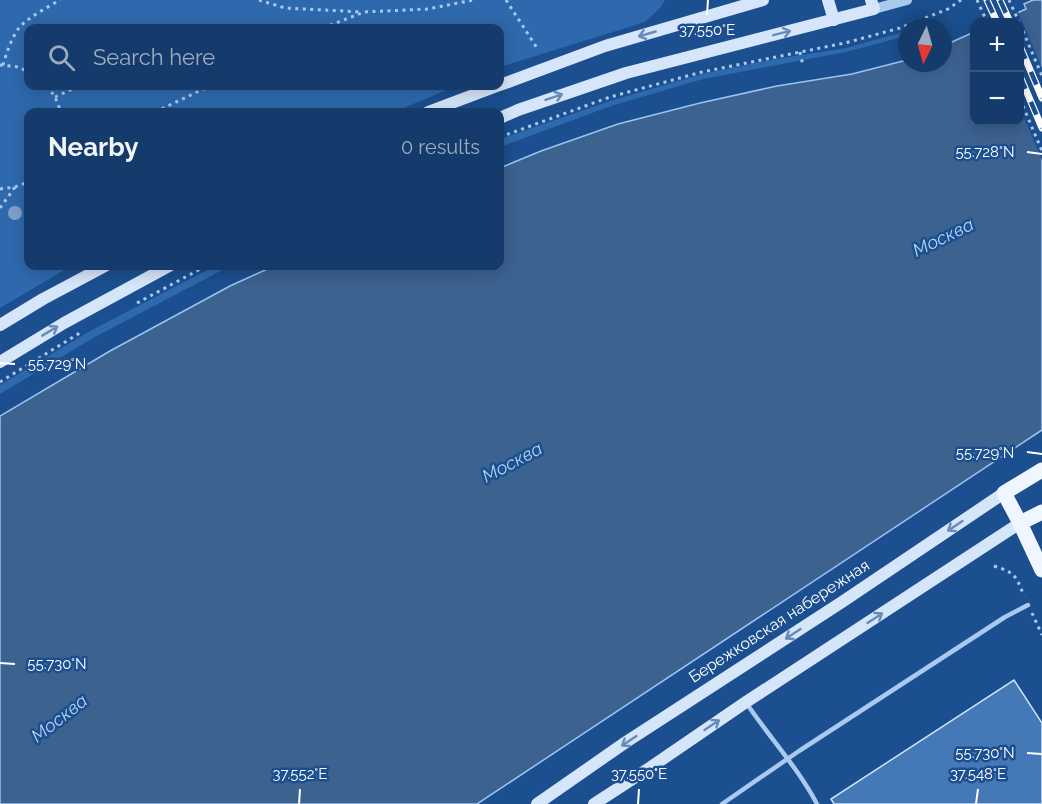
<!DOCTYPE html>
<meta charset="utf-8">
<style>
:root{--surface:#143b6b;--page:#1d4271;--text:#f1f3f6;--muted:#9dadc1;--line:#33557e}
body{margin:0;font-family:Raleway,sans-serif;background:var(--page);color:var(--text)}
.controls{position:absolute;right:18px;top:18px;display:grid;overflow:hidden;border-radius:12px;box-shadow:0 3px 15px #0003}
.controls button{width:54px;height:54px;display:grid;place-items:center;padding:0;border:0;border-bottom:2px solid var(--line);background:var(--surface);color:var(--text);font:30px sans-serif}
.compass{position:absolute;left:898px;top:18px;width:54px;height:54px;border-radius:50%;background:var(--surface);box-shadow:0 3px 15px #0003;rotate:185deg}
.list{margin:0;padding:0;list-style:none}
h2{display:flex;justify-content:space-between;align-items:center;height:78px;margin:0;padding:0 24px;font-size:26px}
h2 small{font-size:20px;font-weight:400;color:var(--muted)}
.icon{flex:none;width:33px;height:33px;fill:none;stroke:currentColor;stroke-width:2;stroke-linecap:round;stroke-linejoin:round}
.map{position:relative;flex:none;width:1042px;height:804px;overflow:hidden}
.search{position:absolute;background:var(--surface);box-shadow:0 3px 15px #0003;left:24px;top:24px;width:480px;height:66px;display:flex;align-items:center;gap:15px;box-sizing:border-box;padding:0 21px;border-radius:12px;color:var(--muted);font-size:22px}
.panel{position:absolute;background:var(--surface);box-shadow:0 3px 15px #0003;left:24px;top:108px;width:480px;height:162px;border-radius:12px}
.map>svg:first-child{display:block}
</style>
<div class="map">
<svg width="1042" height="804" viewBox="0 0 1042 804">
<rect width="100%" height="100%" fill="#1b4f8f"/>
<g fill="#2e69ad">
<polygon points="0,0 665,0 661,7 645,22 500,67 500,28 28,28 28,86 456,86 394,112 28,112 28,266 71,266 0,308"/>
<polygon points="907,31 907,35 902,37 846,52 703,79 611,106 500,147 500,140 503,138 610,101 702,74 770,60 846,48"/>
<polygon points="215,266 230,266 95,337 0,394 0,385 90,331"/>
</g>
<polygon fill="#3c6290" stroke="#9cc4f0" stroke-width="1.5" points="1033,0 1042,0 1042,430 477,804 0,804 0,416 110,351 230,286 274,266 500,266 500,168 541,151 618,124 700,103 777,86 852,74 907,60 907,63 943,63 943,46 974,32 974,122 1020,122 1020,22 996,22 1026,9 1024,4"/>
<polygon fill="#1b4f8f" points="1017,10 1042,68 1042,160 1020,108 1020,22 993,22 994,20"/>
<polygon fill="#4478b7" stroke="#cfe3fa" stroke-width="1.5" points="1014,680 1042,723 1042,804 834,804 831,799"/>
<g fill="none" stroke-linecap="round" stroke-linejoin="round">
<g stroke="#a9c9ee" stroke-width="3" stroke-dasharray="3 4.5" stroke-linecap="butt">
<polyline points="259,0 285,8 362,12"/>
<polyline points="506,0 537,48"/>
<polyline points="977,0 987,22"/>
<polyline points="1009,0 1019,22"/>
<polyline points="1020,24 1042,76"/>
<polyline points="323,28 364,12 428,9 473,0"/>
<polyline points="800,52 803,66"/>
<polyline points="0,65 19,67 28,72"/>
<path d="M3,65C6,54 12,37 19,28C27,18 48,7 60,0"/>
<polyline points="47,86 55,97 61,112"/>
<polyline points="55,97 79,86"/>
<polyline points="1020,99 1042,151"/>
<polyline points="155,112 210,86"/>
<polyline points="500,137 610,97 702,72 845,43 900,28 948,9 961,0"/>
<polyline points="0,189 15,187 28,182"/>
<polyline points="0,208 15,187"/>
<polyline points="137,303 206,266"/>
<polyline points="0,382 83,331"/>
<path d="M994,566C1016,573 1016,576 1024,596"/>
<polyline points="1032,613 1042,635"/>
</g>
<g stroke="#a9c9ee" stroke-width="4.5">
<path d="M747,704C770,738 798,768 817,804"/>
<polyline points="722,804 799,751 1005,617 1028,605"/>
</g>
<polyline stroke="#a9c9ee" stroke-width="10" points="874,9 907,0"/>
<g stroke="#d6e6fa" stroke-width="12">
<polyline points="828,0 834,20"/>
<polyline points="500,85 605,46 763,0"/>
<polyline points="428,112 497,86"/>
<polyline points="500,118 518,110 626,73 874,9 871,0"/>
<polyline points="0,325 43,299 105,266"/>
<polyline points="0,362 64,323 169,266"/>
<polyline points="537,804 626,742 842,602 1004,493"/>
<polyline points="594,804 651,767 746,702 1020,523"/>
</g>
<g stroke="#f0f6ff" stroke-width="15">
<polyline points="1042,470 1004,493 1020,523 1042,570"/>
<polyline points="1020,523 1042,512"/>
</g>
<defs>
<g id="rail">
<polyline points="987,0 997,22"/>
<polyline points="1000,0 1010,22"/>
<polyline points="1020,46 1042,98"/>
<polyline points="1020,76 1042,128"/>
</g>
</defs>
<use href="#rail" stroke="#fff" stroke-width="7"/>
<use href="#rail" stroke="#1b4f8f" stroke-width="4.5" stroke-dasharray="14" stroke-linecap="butt"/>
</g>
<circle fill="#7ea0ca" cx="15" cy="213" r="7"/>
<defs><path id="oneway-shaft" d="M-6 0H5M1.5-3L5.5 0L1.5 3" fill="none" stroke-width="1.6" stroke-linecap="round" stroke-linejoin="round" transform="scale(1.5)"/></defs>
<g stroke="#668bba">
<use href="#oneway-shaft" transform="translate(782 33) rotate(-14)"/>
<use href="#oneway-shaft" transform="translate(647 34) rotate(164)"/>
<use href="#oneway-shaft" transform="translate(554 97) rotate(-19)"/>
<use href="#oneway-shaft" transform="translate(50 331) rotate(-31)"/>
<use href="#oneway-shaft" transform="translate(955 526) rotate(146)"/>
<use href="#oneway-shaft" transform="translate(875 618) rotate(-33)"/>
<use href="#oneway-shaft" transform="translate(793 634) rotate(147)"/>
<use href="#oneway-shaft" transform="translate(712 725) rotate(-34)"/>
<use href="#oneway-shaft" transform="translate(629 741) rotate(146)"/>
</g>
<path fill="none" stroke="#fff" stroke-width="2" d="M707,15L708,0M1027,152L1042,154M0,363L15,364M1027,452L1042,454M0,663L15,664M1027,753L1042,754M299,804L300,789M638,804L639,789M976,804L978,789"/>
<g text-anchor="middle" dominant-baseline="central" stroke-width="5" stroke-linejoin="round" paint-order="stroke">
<g font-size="16" fill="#fff" stroke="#1b4f8f">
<text transform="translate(779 621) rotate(-33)">Бережковская набережная</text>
</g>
<g font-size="18" font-style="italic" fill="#b5d3f5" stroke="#1b4f8f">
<text transform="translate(943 237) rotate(-26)">Москва</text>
<text transform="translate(512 462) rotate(-28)">Москва</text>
<text transform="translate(59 718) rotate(-38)">Москва</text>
</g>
</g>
<g font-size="15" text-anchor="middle" fill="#fff" stroke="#1b4f8f" stroke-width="5" stroke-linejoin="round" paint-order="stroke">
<text x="707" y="35">37.550°E</text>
<text x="985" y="157">55.728°N</text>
<text x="57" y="369">55.729°N</text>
<text x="985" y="458">55.729°N</text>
<text x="57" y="669">55.730°N</text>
<text x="985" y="758">55.730°N</text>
<text x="300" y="779">37.552°E</text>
<text x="639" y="779">37.550°E</text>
<text x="978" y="779">37.548°E</text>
</g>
</svg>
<div class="controls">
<button>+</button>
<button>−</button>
</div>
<svg class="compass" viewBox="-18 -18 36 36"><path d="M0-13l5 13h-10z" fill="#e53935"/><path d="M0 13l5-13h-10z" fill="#9dadc1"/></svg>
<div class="search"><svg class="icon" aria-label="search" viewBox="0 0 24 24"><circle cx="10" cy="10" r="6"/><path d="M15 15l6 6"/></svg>Search here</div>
<section class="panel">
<h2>Nearby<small>0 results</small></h2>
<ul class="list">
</ul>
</section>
</div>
